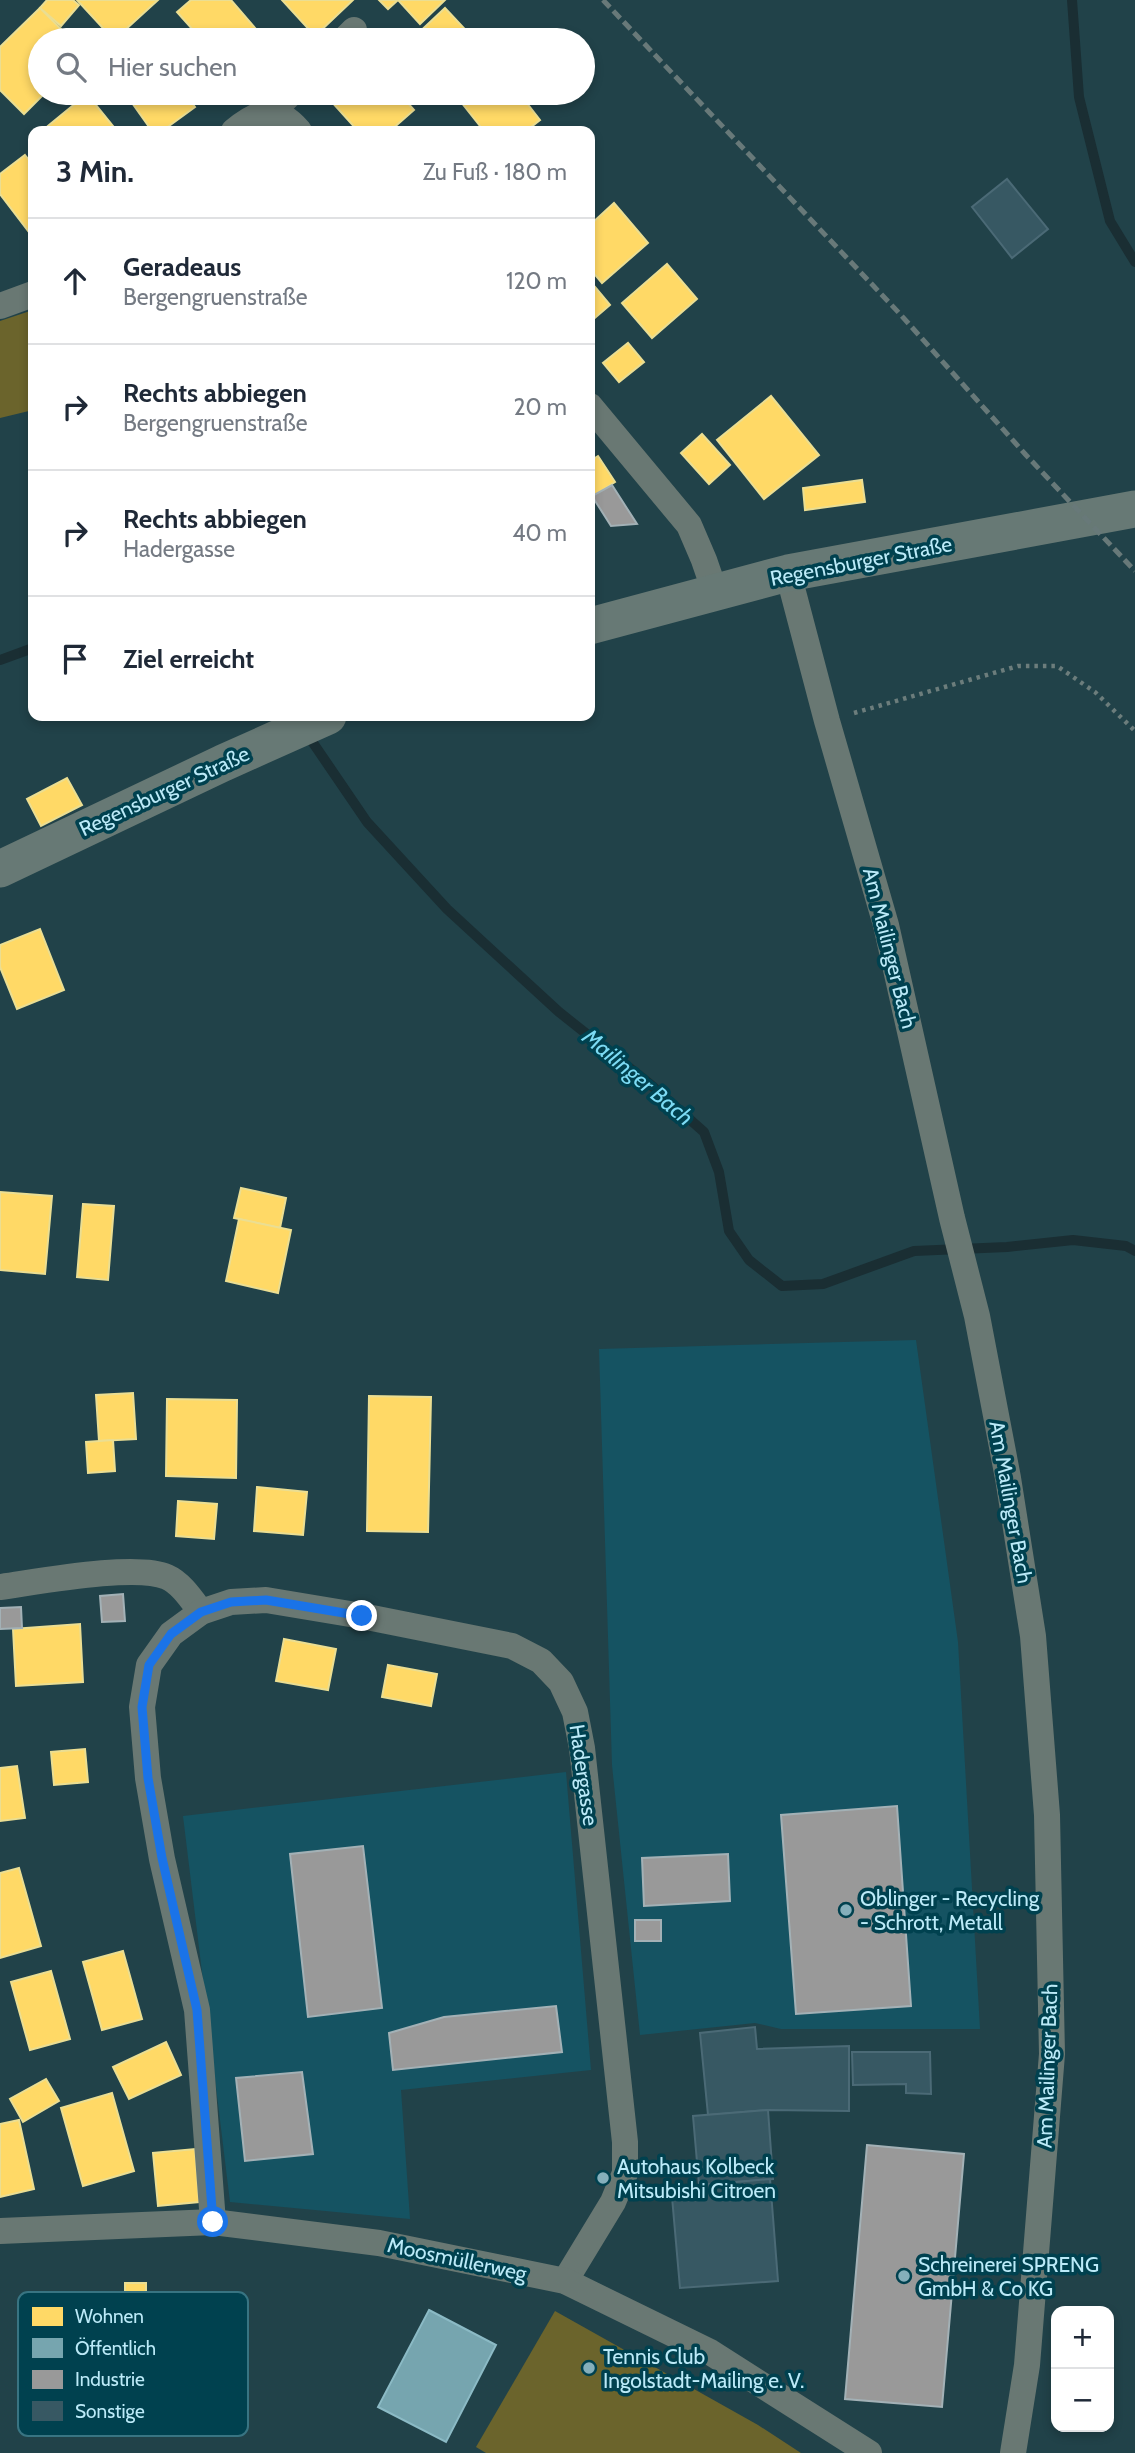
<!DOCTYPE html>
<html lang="de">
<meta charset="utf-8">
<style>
:root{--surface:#fff;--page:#f2f2f3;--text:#1f2937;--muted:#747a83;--line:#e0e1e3}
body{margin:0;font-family:Cabin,sans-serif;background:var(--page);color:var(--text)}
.controls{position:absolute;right:21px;bottom:21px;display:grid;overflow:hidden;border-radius:14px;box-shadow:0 4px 10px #0003}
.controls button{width:63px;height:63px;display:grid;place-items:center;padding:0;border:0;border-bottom:2px solid var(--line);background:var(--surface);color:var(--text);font:35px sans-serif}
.stop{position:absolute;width:21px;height:21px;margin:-16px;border:5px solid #1a73e8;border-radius:50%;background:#fff}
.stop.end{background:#1a73e8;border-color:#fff;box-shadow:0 2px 7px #0008}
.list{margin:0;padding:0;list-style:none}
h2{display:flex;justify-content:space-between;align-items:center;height:91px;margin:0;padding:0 28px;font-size:30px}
h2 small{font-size:23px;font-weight:400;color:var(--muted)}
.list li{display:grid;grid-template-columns:46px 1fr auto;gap:21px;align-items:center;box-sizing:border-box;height:126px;padding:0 28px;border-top:2px solid var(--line)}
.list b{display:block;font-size:26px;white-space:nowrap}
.list p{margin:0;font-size:23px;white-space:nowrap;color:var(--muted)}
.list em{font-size:23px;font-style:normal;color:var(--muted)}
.icon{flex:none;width:38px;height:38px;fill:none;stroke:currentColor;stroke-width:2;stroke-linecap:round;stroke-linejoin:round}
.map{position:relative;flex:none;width:1135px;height:2453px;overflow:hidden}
.search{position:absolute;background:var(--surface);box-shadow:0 4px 10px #0003;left:28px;top:28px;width:567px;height:77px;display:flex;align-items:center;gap:18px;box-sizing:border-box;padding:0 24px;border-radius:38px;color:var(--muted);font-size:26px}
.panel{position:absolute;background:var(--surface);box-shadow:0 4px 10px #0003;left:28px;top:126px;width:567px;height:595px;border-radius:14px}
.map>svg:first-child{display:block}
</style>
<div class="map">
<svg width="1135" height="2453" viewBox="0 0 1135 2453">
<rect width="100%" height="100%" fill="#214249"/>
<g fill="#155362">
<polygon points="916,1340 958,1642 980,2029 781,2029 755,2023 640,2035 612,1765 599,1349"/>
<polygon points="566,1772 591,2070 401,2090 410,2219 230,2202 183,1816"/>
</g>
<g fill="#6b642c">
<polygon points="33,310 33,410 0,418 0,321"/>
<polygon points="555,2311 758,2425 801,2453 486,2453 476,2447"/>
</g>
<g fill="#ffd966" stroke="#ebde92" stroke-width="2">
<polygon points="47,0 73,0 79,5 61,26 40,8"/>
<polygon points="77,0 158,0 114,40"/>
<polygon points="191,0 231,0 262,36 257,40 202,40 177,12"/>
<polygon points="282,0 353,0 315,36"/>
<polygon points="379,0 398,0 388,9"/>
<polygon points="398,0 445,0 420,24"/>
<polygon points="40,8 72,40 40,40 40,93 45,93 24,114 0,90 0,47"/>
<polygon points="445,8 475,40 411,40"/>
<polygon points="125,93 185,93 195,107 169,126 174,131 152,131"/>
<polygon points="340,93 399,93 414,110 390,131 358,131 331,101"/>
<polygon points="462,93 519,93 540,120 526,131 484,131 457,97"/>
<polygon points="87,94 117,131 52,131 48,126"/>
<polygon points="25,155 33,165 32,236 0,194 0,174"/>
<polygon points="614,203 648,243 602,283 590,269 590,225"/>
<polygon points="667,264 697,299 652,338 622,303"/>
<polygon points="590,281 610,305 590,322"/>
<polygon points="628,343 644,362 619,382 603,363"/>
<polygon points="771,396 819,455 764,499 717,440"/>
<polygon points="702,434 730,465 709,484 681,453"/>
<polygon points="598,456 615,482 590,498 590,461"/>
<polygon points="862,480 865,502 805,510 803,488"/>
<polygon points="67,778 82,805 41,826 27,799"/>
<polygon points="40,929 64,990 17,1009 0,967 0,945"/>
<polygon points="241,1188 286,1198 280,1228 234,1218"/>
<polygon points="0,1192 52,1196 45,1274 0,1270"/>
<polygon points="83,1204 114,1206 108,1280 77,1277"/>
<polygon points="239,1219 291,1230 278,1293 226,1281"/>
<polygon points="133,1393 136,1439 99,1441 96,1395"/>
<polygon points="369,1396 431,1397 428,1532 367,1531"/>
<polygon points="167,1399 237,1400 236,1478 166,1476"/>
<polygon points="113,1440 115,1471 88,1473 86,1442"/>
<polygon points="257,1487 307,1492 303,1535 254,1531"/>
<polygon points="178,1501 217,1504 214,1539 176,1536"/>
<polygon points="80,1624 83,1682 16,1686 13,1629"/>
<polygon points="284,1639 336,1649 328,1690 276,1681"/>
<polygon points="388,1665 437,1674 431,1706 382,1697"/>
<polygon points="85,1749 88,1782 54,1785 51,1752"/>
<polygon points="17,1766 25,1818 0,1821 0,1768"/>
<polygon points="19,1868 41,1946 0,1958 0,1873"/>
<polygon points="123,1951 142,2019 102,2030 83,1962"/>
<polygon points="51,1971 70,2039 30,2050 11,1982"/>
<polygon points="166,2042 181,2075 129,2099 113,2067"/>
<polygon points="46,2079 59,2101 23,2122 10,2099"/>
<polygon points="112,2093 134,2171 83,2186 61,2108"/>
<polygon points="19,2120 34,2189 0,2197 0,2124"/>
<polygon points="195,2149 199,2202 158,2206 153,2153"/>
<rect x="125" y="2283" width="21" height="23"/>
</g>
<polygon fill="#76a5af" stroke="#8bbac5" stroke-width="2" points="429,2310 496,2345 446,2442 378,2407"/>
<g fill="#999" stroke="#a3b1b6" stroke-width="2">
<polygon points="612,485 637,524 611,526 592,496"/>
<polygon points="123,1594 125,1621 102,1622 100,1596"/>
<polygon points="21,1607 22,1628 0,1629 0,1608"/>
<polygon points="897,1806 911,2006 796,2014 781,1815"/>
<polygon points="363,1846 382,2008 308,2017 290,1854"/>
<polygon points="728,1854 730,1901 644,1906 642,1858"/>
<rect x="635" y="1920" width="26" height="21"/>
<polygon points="556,2006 562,2052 393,2070 389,2033 444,2017"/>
<polygon points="302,2072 313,2154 245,2161 236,2078"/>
<polygon points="867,2145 964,2154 942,2407 845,2399"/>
</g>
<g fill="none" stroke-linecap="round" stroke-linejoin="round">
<g stroke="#1a2e33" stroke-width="10">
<polyline points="1072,0 1079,97 1110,221 1135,262"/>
<polyline points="0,660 33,648"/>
<polyline points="307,734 367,822 447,909 559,1012 651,1085 704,1132 719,1172 729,1231 749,1260 782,1286 823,1284 914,1251 1007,1247 1073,1240 1126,1246 1135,1251"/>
</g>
</g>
<g fill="#375863" stroke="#4b6a76" stroke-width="2">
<polygon points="1007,179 1048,229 1012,258 972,207"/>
<polygon points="755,2027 757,2049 849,2046 849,2111 768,2110 708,2115 700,2033"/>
<polygon points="852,2052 930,2052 931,2094 906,2093 906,2084 853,2085"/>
<polygon points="768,2110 773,2179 699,2185 693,2116"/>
<polygon points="770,2179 778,2281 680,2288 672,2197 703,2194 702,2185"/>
</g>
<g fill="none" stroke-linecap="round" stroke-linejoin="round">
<polyline stroke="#6c7d7c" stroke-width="4.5" stroke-dasharray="3.5 5" stroke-linecap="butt" points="854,713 1018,666 1057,666 1095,692 1135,731"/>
<g stroke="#697873" stroke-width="26">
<polyline points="344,40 354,30"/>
<polyline points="272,112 291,93"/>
<path d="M234,131C258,111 276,104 299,131"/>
<polyline points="0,306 33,294"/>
<polyline points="590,406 689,525 704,560 715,592"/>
<polyline points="788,573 827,721 886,925 952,1218 977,1316 1008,1478 1033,1636 1047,1815 1052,2054 1027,2365 1013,2453"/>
<path d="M0,1587C37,1582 136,1563 167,1577C181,1583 192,1600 201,1612"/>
<polyline points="213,2222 197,2010 162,1859 148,1778 142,1707 149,1665 171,1634 201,1612 231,1602 266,1600 362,1616 512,1646 541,1661 561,1682 575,1712 582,1748 625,2142 625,2173 613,2202 565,2281"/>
<polyline points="0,2231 213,2222 379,2243 565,2281 710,2352 869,2453"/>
</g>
<g stroke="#677975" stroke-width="37">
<polyline points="590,626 788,573 1135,509"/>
<polyline points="0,869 223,763 328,716"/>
</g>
<polyline stroke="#687979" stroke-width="5" stroke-dasharray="10 5" stroke-linecap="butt" points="603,0 900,314 1026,455 1135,571"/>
</g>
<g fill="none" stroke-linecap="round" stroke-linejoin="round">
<polyline stroke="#1a73e8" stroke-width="9" points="213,2222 197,2010 162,1858 148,1778 142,1707 149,1665 171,1634 201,1612 231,1602 266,1600 362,1616"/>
</g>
<g fill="#85afbb" stroke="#00414f" stroke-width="2.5">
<circle cx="846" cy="1910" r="7"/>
<circle cx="603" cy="2178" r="7"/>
<circle cx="904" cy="2276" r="7"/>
<circle cx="589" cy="2368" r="7"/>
</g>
<g text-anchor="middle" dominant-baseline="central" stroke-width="7" stroke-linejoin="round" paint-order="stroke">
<g font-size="21" fill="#bbeaf8" stroke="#00414f">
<text transform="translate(861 561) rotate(-11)">Regensburger Straße</text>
<text transform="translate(164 791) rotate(-25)">Regensburger Straße</text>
<text transform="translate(890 948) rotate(76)">Am Mailinger Bach</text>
<text transform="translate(1011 1502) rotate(80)">Am Mailinger Bach</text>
<text transform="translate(584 1775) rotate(82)">Hadergasse</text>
<text transform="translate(1047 2066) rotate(-88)">Am Mailinger Bach</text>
<text transform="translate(457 2259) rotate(12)">Moosmüllerweg</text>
</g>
<g font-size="21" fill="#bbeaf8" stroke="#00414f" text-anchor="start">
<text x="860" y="1898">Oblinger - Recycling<tspan x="860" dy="24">- Schrott, Metall</tspan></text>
<text x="617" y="2166">Autohaus Kolbeck<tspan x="617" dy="24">Mitsubishi Citroen</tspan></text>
<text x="918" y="2264">Schreinerei SPRENG<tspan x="918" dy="24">GmbH &amp; Co KG</tspan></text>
<text x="603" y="2356">Tennis Club<tspan x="603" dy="24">Ingolstadt-Mailing e. V.</tspan></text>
</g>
<g font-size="23" font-style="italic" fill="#7cdbf4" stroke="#00414f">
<text transform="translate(638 1077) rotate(40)">Mailinger Bach</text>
</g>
</g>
<rect x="18" y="2292" width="230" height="144" rx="10" fill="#00414f" stroke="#387482" stroke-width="2"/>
<rect x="32" y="2307" width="31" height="19" fill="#ffd966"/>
<rect x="32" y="2338" width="31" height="20" fill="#76a5af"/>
<rect x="32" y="2370" width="31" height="19" fill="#999"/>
<rect x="32" y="2401" width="31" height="20" fill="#375863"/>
<g font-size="19" fill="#bbeaf8">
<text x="75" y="2323">Wohnen</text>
<text x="75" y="2355">Öffentlich</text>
<text x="75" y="2386">Industrie</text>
<text x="75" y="2418">Sonstige</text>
</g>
</svg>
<div class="controls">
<button>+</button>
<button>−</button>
</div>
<div class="stop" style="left:213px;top:2222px"></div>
<div class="stop end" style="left:362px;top:1616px"></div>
<div class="search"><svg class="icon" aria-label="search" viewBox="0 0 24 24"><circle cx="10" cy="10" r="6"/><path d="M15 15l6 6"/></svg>Hier suchen</div>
<section class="panel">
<h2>3 Min.<small>Zu Fuß · 180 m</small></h2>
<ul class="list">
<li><svg class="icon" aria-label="ahead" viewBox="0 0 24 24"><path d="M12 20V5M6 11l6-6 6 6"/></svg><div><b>Geradeaus</b><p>Bergengruenstraße</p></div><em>120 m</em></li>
<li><svg class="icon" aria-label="right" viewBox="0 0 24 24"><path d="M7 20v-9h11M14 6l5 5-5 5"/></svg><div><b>Rechts abbiegen</b><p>Bergengruenstraße</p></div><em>20 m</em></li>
<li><svg class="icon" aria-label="right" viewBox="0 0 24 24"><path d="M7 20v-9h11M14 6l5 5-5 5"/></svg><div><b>Rechts abbiegen</b><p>Hadergasse</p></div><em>40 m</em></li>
<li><svg class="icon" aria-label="arrive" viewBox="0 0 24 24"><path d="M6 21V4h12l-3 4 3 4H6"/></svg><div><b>Ziel erreicht</b></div></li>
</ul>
</section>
</div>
